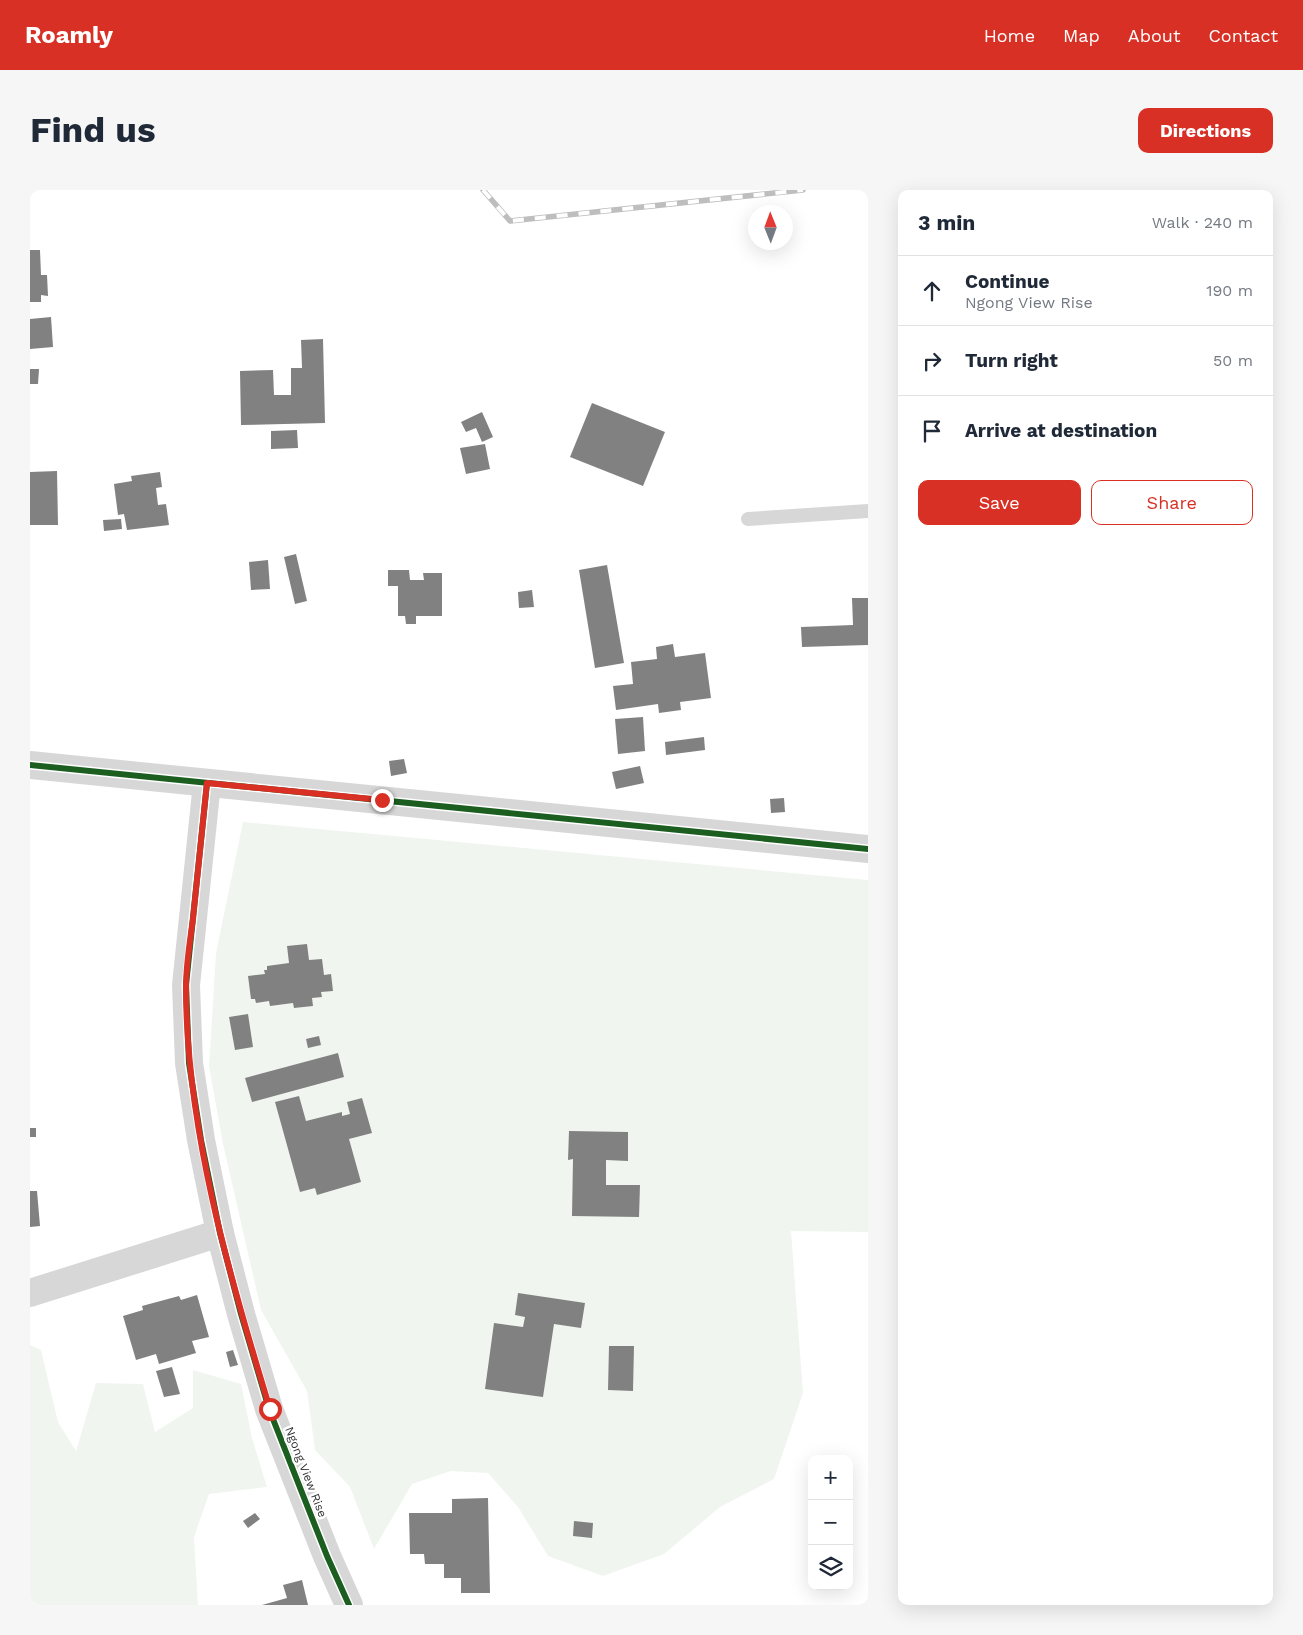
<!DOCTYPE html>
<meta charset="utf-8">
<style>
:root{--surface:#fff;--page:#f6f6f7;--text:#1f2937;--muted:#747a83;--line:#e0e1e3;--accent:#d93025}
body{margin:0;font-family:"Work Sans",sans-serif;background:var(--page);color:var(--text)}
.controls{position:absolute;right:15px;bottom:15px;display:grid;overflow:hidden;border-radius:10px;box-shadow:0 5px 20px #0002}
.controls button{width:45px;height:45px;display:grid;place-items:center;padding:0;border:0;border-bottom:1px solid var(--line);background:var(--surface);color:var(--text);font:25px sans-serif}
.compass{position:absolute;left:718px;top:15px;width:45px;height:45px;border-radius:50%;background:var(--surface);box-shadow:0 5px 20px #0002;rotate:359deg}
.stop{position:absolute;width:15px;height:15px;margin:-11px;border:4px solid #d93025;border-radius:50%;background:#fff}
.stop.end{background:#d93025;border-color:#fff;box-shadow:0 1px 5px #0008}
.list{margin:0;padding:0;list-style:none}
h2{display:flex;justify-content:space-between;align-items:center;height:65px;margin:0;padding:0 20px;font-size:21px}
h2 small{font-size:16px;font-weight:400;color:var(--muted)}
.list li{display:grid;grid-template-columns:32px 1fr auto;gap:15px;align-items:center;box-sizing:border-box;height:70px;padding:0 20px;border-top:1px solid var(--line)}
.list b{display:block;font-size:19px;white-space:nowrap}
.list p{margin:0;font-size:16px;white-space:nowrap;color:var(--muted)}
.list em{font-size:16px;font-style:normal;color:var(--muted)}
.actions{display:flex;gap:10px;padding:15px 20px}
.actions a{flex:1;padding:11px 0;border:1px solid var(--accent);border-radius:10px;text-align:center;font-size:18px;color:var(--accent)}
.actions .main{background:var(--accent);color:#fff}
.icon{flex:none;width:28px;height:28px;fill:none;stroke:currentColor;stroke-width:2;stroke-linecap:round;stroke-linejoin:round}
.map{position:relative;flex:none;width:838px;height:1415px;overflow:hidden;border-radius:10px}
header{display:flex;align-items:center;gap:30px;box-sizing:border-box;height:70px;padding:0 25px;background:var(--accent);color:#fff}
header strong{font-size:24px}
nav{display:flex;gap:28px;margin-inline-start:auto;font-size:18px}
.intro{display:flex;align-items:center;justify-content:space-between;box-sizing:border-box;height:120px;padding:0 30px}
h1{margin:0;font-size:35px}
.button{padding:12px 22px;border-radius:10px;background:var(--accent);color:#fff;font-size:18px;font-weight:700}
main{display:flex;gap:30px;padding:0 30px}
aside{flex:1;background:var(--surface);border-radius:10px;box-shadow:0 5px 20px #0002}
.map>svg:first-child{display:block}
</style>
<header>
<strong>Roamly</strong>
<nav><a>Home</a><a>Map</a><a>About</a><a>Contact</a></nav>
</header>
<div class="intro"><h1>Find us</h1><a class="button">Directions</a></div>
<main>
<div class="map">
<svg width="838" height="1415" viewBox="0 0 838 1415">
<rect width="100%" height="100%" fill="#fff"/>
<g fill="#f0f6ef">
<polygon points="213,632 838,690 838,1042 761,1041 773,1203 744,1289 690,1317 634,1364 573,1386 518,1366 488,1317 458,1283 421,1281 382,1294 344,1359 320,1297 285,1260 277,1201 231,1120 193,954 179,876 186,763"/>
<polygon points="0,1155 11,1160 28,1232 46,1261 66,1193 113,1194 125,1242 163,1218 163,1180 211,1194 222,1248 237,1297 179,1304 164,1347 168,1415 0,1415"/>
</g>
<g fill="#818181">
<polygon points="0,60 10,60 11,85 17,85 18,106 11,105 11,112 0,112"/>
<polygon points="21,127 23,157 0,159 0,129"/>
<polygon points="293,149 295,233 211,235 210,181 243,180 244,205 261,205 261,178 272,178 271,150"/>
<polygon points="0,179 9,179 8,194 0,194"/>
<polygon points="562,213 635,242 613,296 540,267"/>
<polygon points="452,222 463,247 452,252 446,238 436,242 431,232"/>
<polygon points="267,240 268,258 241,259 241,241"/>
<polygon points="455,254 460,279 436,284 430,258"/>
<polygon points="27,281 28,335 0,335 0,282"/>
<polygon points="130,282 132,297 126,298 128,315 136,314 139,335 97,340 94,324 88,325 84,294 102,291 101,286"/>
<polygon points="91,329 92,339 74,341 73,330"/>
<polygon points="266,364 277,411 265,414 254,367"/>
<polygon points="238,370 240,399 221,400 219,372"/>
<polygon points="577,375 594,473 565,478 549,380"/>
<polygon points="358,380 379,380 380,390 394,390 393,383 412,383 412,426 386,426 386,434 376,434 375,426 368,426 368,396 358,396"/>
<polygon points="502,400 504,417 489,418 488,402"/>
<polygon points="822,408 838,408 838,455 772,457 771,437 823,435"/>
<polygon points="643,454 645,467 675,463 681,508 650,512 651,520 629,523 628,514 586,520 583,496 603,494 601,472 627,469 626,457"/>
<polygon points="613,527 615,561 588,564 585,529"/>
<polygon points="674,547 675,560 636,565 635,552"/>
<polygon points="374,569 377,583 361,586 359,571"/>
<polygon points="610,576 614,593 586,599 582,582"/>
<polygon points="754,608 755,622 741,623 740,609"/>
<polygon points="277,754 279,770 292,769 294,785 301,784 303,801 291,802 292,807 282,808 283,816 264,818 263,813 240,816 239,811 226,813 225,809 221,809 218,786 235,784 234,780 237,780 237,776 259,773 257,756"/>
<polygon points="218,824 223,857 205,860 199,827"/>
<polygon points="289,846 291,855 278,858 276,849"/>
<polygon points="308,863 314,887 222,912 215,888"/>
<polygon points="269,906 276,931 312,922 312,926 320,924 317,912 332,908 342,943 319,949 331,992 287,1005 285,998 270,1002 245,912"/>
<rect x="0" y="938" width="6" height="9"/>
<polygon points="539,941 598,942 598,971 576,970 576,995 610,995 609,1027 542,1026 543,969 538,970"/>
<polygon points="0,1001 7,1001 10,1036 0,1037"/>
<polygon points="488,1103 555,1113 551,1138 524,1134 513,1207 455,1199 464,1133 493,1137 495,1127 485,1125"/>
<polygon points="167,1105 179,1147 162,1151 166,1163 129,1174 126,1164 106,1170 93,1126 113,1120 112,1116 149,1106 151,1110"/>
<polygon points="579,1156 604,1156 603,1201 578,1200"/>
<polygon points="203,1160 208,1175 200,1177 196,1162"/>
<polygon points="142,1177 150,1204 134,1207 126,1181"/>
<polygon points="458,1308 460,1403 431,1403 431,1388 414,1388 414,1374 395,1374 394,1364 380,1364 379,1323 422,1323 422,1309"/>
<polygon points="225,1323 230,1329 218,1338 213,1331"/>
<polygon points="544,1331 563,1333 562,1348 543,1346"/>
<polygon points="272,1390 278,1415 232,1415 257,1408 253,1395"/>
</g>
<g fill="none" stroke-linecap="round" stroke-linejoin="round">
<polyline stroke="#d7d7d7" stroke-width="14" points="718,329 838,321"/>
<g stroke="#d7d7d7" stroke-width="28">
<polyline points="0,575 838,659"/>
<polyline points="177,593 156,795 159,873 171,950 190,1043 211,1124 239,1219 297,1366 319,1415"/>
<polyline points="0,1103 190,1043"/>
</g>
<defs>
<polyline id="rail" points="453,0 480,31 773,0"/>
</defs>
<use href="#rail" stroke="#bebebe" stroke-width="5.5"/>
<use href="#rail" stroke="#fff" stroke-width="4" stroke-dasharray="11" stroke-linecap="butt"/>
<defs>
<g id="cycleway">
<polyline points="0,575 838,659"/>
<polyline points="177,593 156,795 159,873 171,950 190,1043 211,1124 239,1219 297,1366 319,1415"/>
</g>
</defs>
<use href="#cycleway" stroke="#fff" stroke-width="9"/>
<use href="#cycleway" stroke="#1b5e20" stroke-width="6"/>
</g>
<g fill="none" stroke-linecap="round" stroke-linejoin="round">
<path stroke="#d93025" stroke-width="6" d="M240,1219C199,1085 156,938 156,797C156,774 160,751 163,729C168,683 172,638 177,593L352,610"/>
</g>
<g text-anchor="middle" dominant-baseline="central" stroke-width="5" stroke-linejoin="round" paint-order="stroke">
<g font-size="12" fill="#333" stroke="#fff">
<text transform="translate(276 1282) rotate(69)">Ngong View Rise</text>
</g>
</g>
</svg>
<div class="controls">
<button>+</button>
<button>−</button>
<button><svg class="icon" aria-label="layers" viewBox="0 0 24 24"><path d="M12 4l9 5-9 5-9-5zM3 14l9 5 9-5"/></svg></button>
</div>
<svg class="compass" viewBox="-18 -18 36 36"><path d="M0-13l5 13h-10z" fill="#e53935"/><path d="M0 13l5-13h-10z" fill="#747a83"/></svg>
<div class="stop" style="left:240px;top:1219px"></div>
<div class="stop end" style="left:352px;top:610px"></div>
</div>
<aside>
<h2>3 min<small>Walk · 240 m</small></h2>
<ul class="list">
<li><svg class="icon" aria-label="ahead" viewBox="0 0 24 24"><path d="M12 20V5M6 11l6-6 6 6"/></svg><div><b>Continue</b><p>Ngong View Rise</p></div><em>190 m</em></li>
<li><svg class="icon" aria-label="right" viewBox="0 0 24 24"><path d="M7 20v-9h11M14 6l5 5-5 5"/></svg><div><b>Turn right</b></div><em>50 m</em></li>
<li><svg class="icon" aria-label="arrive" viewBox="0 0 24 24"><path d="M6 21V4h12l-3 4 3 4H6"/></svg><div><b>Arrive at destination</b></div></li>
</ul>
<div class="actions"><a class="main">Save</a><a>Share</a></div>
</aside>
</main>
